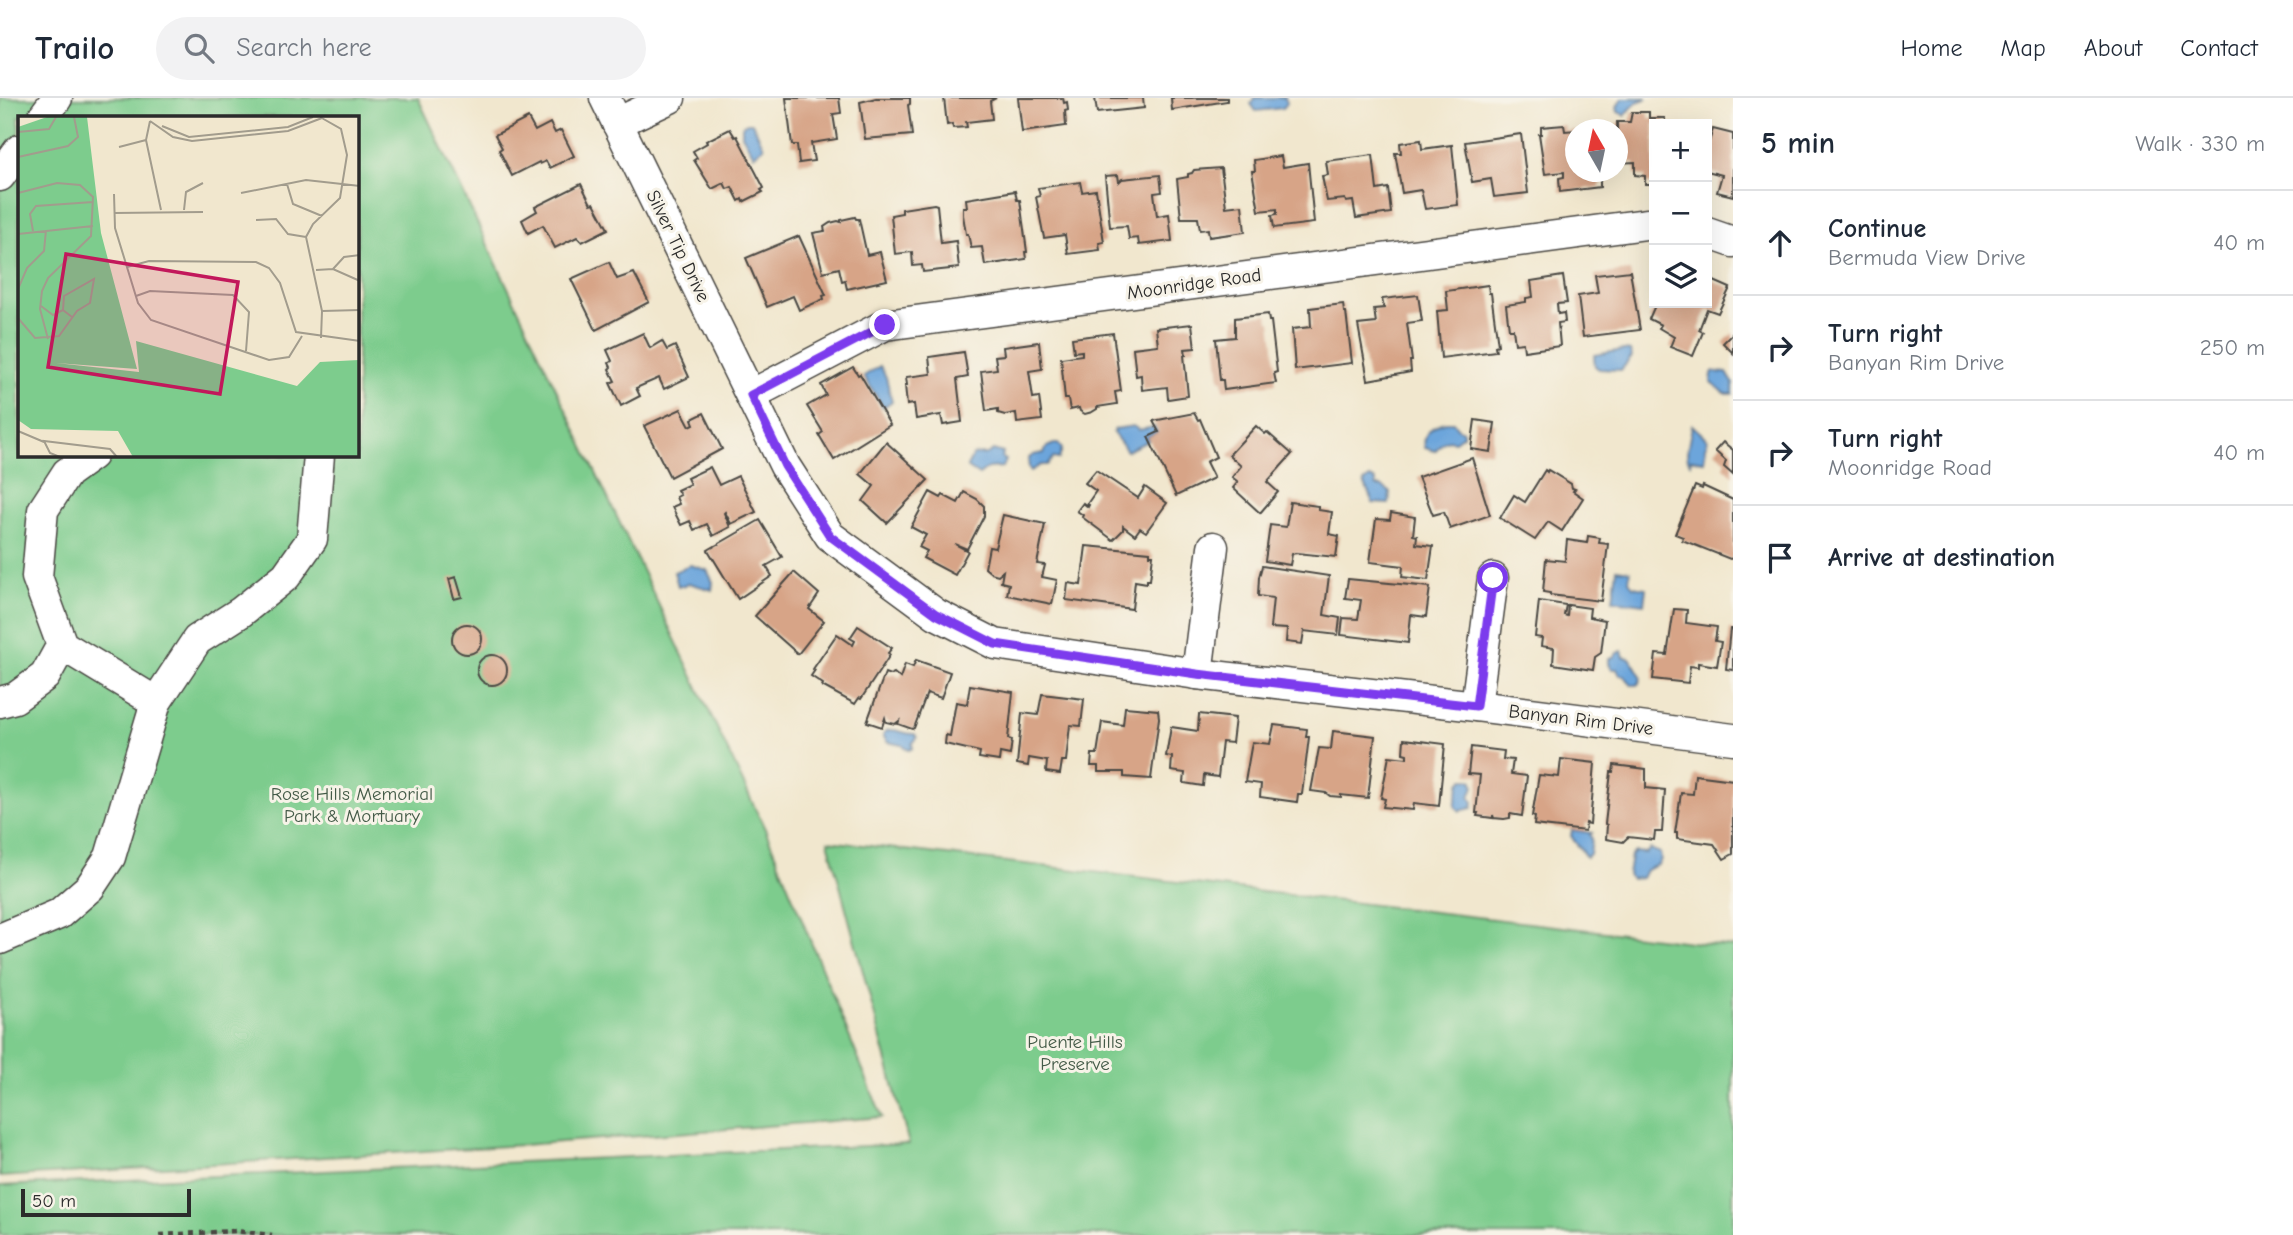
<!DOCTYPE html>
<meta charset="utf-8">
<style>
:root{--surface:#fff;--page:#f2f2f3;--text:#1f2937;--muted:#747a83;--line:#e0e1e3}
body{margin:0;font-family:"Comic Neue",sans-serif;background:var(--page);color:var(--text)}
.controls{position:absolute;right:21px;top:21px;display:grid;overflow:hidden;border-radius:0px;box-shadow:0 7px 28px #0002}
.controls button{width:63px;height:63px;display:grid;place-items:center;padding:0;border:0;border-bottom:2px solid var(--line);background:var(--surface);color:var(--text);font:35px sans-serif}
.compass{position:absolute;left:1565px;top:21px;width:63px;height:63px;border-radius:50%;background:var(--surface);box-shadow:0 7px 28px #0002;rotate:351deg}
.scale{position:absolute;left:21px;bottom:18px;width:170px;box-sizing:border-box;padding-left:7px;border:4px solid #2b2b2b;border-top:0;font-size:19px;line-height:24px;white-space:nowrap;color:#2b2b2b;-webkit-text-stroke:5px #f7f3e8;paint-order:stroke}
.stop{position:absolute;width:21px;height:21px;margin:-16px;border:5px solid #7c3aed;border-radius:50%;background:#fff}
.stop.end{background:#7c3aed;border-color:#fff;box-shadow:0 2px 7px #0008}
.list{margin:0;padding:0;list-style:none}
h2{display:flex;justify-content:space-between;align-items:center;height:91px;margin:0;padding:0 28px;font-size:30px}
h2 small{font-size:23px;font-weight:400;color:var(--muted)}
.list li{display:grid;grid-template-columns:46px 1fr auto;gap:21px;align-items:center;box-sizing:border-box;height:105px;padding:0 28px;border-top:2px solid var(--line)}
.list b{display:block;font-size:26px;white-space:nowrap}
.list p{margin:0;font-size:23px;white-space:nowrap;color:var(--muted)}
.list em{font-size:23px;font-style:normal;color:var(--muted)}
.icon{flex:none;width:38px;height:38px;fill:none;stroke:currentColor;stroke-width:2;stroke-linecap:round;stroke-linejoin:round}
.map{position:relative;flex:none;width:1733px;height:1137px;overflow:hidden}
header{display:flex;align-items:center;gap:42px;box-sizing:border-box;height:98px;padding:0 35px;background:var(--surface);border-bottom:2px solid var(--line)}
header strong{font-size:33px}
nav{display:flex;gap:38px;margin-inline-start:auto;font-size:24px}
.search{width:490px;height:63px;background:var(--page);display:flex;align-items:center;gap:18px;box-sizing:border-box;padding:0 24px;border-radius:38px;color:var(--muted);font-size:26px}
main{display:flex}
aside{flex:1;background:var(--surface)}
.map>svg:first-child{display:block}
</style>
<header>
<strong>Trailo</strong>
<div class="search"><svg class="icon" aria-label="search" viewBox="0 0 24 24"><circle cx="10" cy="10" r="6"/><path d="M15 15l6 6"/></svg>Search here</div>
<nav><a>Home</a><a>Map</a><a>About</a><a>Contact</a></nav>
</header>
<main>
<div class="map">
<svg width="1733" height="1137" viewBox="0 0 1733 1137">
<rect width="100%" height="100%" fill="#f7f3e8"/>
<filter id="ink" filterUnits="userSpaceOnUse"><feTurbulence type="fractalNoise" baseFrequency=".0143" numOctaves="2"/><feDisplacementMap in="SourceGraphic" scale="14" xChannelSelector="R" yChannelSelector="G"/><feConvolveMatrix kernelMatrix="1 2 1 2 8 2 1 2 1" color-interpolation-filters="sRGB"/></filter>
<filter id="wash" filterUnits="userSpaceOnUse"><feTurbulence type="fractalNoise" baseFrequency=".00686" numOctaves="4" result="noise"/><feDisplacementMap in="SourceGraphic" scale="28" xChannelSelector="R" yChannelSelector="G"/><feGaussianBlur stdDeviation="1.57" result="paint"/><feColorMatrix in="noise" values="0 0 0 0 0 0 0 0 0 0 0 0 0 0 0 0 0 1.4 0 .05"/><feComposite in="paint" operator="in"/></filter>
<g filter="url(#wash)">
<rect width="100%" height="100%" fill="#f1e7ce"/>
<g fill="#7dcc8d" stroke="#547c5c" stroke-width="2" fill-rule="evenodd">
<path d="M0,0H418L765,731L882,1019L523,1047L0,1079ZM19,19H357V357H19Z"/>
<polygon points="828,743 1733,849 1733,1137 0,1137 0,1088 909,1046"/>
</g>
<g fill="#6ca5db" stroke="#4c6883" stroke-width="2">
<polygon points="1254,0 1285,0 1287,5 1283,10 1256,13 1251,6"/>
<polygon points="1622,0 1648,0 1637,4 1625,17 1618,14 1617,9"/>
<polygon points="747,25 752,25 764,49 754,57 742,37 742,28"/>
<polygon points="1623,252 1630,253 1632,259 1621,272 1599,271 1595,268 1594,257"/>
<polygon points="880,268 886,279 892,304 883,309 864,278"/>
<polygon points="1714,274 1727,275 1733,285 1733,296 1726,296 1711,284 1712,276"/>
<path d="M1445,324H1453L1457,330L1463,333V337L1455,343C1443,340 1443,345 1435,353L1425,350C1422,336 1432,328 1445,324Z"/>
<path d="M1692,327L1707,341L1704,363L1691,361L1690,365C1683,356 1691,339 1692,327Z"/>
<polygon points="1133,328 1139,332 1154,329 1157,334 1147,339 1148,343 1127,353 1113,335 1115,331"/>
<polygon points="1054,346 1058,346 1062,351 1059,361 1053,360 1047,367 1041,367 1031,373 1029,370 1028,361 1033,357 1044,355 1047,349"/>
<polygon points="993,352 1003,355 1002,360 1006,362 1003,369 988,370 979,377 967,369 973,357 987,356"/>
<polygon points="1370,380 1376,383 1376,388 1383,389 1390,394 1389,406 1373,405 1364,384"/>
<polygon points="690,467 707,472 713,484 712,492 689,485 683,488 678,488 674,474"/>
<polygon points="1617,471 1630,473 1629,483 1633,488 1646,490 1644,506 1613,502"/>
<polygon points="1622,553 1624,559 1630,560 1641,578 1640,584 1637,587 1632,587 1624,577 1620,577 1617,571 1612,571 1609,566 1609,560 1614,559 1617,555"/>
<path d="M889,632C899,631 905,637 915,636L917,640L912,646L913,650L909,652L902,647L887,644L883,637L885,634Z"/>
<polygon points="1464,681 1469,681 1473,683 1474,688 1470,699 1473,704 1472,710 1460,713 1455,708 1460,685"/>
<polygon points="1572,732 1592,735 1590,737 1592,741 1590,756 1586,759 1571,738"/>
<polygon points="1650,751 1660,755 1661,761 1658,767 1646,772 1642,780 1631,781 1628,777 1631,758 1635,754 1646,755"/>
</g>
<g id="blocks">
<g fill="#d7a487">
<polygon points="786,0 839,0 841,15 833,16 837,41 811,45 814,63 799,65 797,47 792,47"/>
<polygon points="876,0 910,0 910,6 908,7 912,37 865,41 860,4"/>
<polygon points="944,0 996,0 990,3 992,21 966,24 967,29 953,30 952,26 947,27"/>
<polygon points="1018,0 1063,0 1064,5 1067,4 1068,12 1065,13 1066,28 1022,34"/>
<polygon points="1095,0 1143,0 1144,10 1097,15"/>
<polygon points="1171,0 1227,0 1227,3 1172,12"/>
<polygon points="1632,14 1649,14 1649,20 1665,20 1665,26 1654,26 1654,86 1645,86 1645,78 1635,77 1635,64 1618,65 1617,24 1630,24"/>
<polygon points="528,20 535,33 550,25 555,35 561,32 574,58 550,70 546,63 540,66 539,64 512,78 499,52 502,50 495,37"/>
<polygon points="1564,27 1565,33 1576,32 1576,74 1600,74 1600,89 1560,94 1559,80 1564,79 1564,74 1545,76 1539,36 1541,36 1541,29"/>
<polygon points="730,31 735,39 737,38 764,90 761,92 763,94 743,104 742,101 739,103 732,89 727,91 724,85 712,91 694,62 697,60 693,53 707,45 706,43"/>
<polygon points="1713,31 1733,36 1733,98 1717,94 1722,77 1707,73 1707,44 1709,44"/>
<polygon points="1521,36 1528,95 1494,99 1491,81 1472,84 1465,44"/>
<polygon points="1421,42 1422,51 1452,47 1458,107 1425,111 1421,92 1402,95 1395,55 1401,55 1400,45"/>
<polygon points="1373,57 1377,92 1388,90 1391,115 1356,120 1353,103 1346,104 1345,101 1327,103 1322,78 1328,77 1326,63"/>
<polygon points="1281,58 1283,69 1308,65 1314,125 1274,130 1272,117 1277,116 1277,111 1259,113 1252,73 1255,73 1254,62"/>
<polygon points="1221,70 1226,109 1242,107 1245,134 1209,139 1208,131 1200,132 1198,120 1181,120 1177,81 1188,79 1188,76 1192,75 1194,72"/>
<polygon points="1118,77 1119,84 1122,81 1160,77 1162,94 1154,95 1157,118 1169,116 1172,143 1139,147 1138,140 1129,141 1127,128 1110,129 1105,78"/>
<polygon points="1080,84 1082,94 1096,92 1104,144 1099,145 1100,152 1068,156 1065,137 1044,140 1036,99 1040,98 1038,90"/>
<polygon points="581,86 591,106 594,105 608,131 582,144 577,139 555,150 543,127 528,135 522,122 537,113 535,109"/>
<polygon points="1015,93 1017,102 1020,102 1027,154 1025,154 1026,161 985,167 982,149 971,150 968,136 966,136 963,117 963,109 967,109 966,101"/>
<polygon points="934,106 937,107 941,145 956,143 959,170 923,174 922,167 913,168 912,154 895,156 891,117 902,115 902,111"/>
<polygon points="855,119 856,121 859,121 867,157 880,154 887,182 847,191 845,182 842,183 839,170 823,174 813,135 825,133 824,129 830,125 838,123 841,124 841,122"/>
<polygon points="799,138 826,197 823,198 824,201 799,212 793,198 767,209 746,160"/>
<polygon points="609,164 617,181 634,175 649,204 596,232 571,181"/>
<polygon points="1630,173 1640,232 1583,239 1578,198 1598,195 1595,177"/>
<polygon points="1563,178 1567,205 1557,206 1558,216 1564,215 1565,224 1558,225 1560,248 1524,253 1523,245 1515,246 1513,231 1509,231 1506,207 1526,204 1526,200 1533,199 1531,183"/>
<polygon points="1707,180 1730,190 1718,215 1707,211 1699,232 1703,234 1693,258 1670,249 1674,239 1659,230 1661,227 1649,221 1656,205 1707,205"/>
<polygon points="1488,187 1489,195 1491,195 1498,247 1495,248 1496,253 1441,260 1437,213 1448,212 1446,193"/>
<polygon points="1418,197 1422,223 1407,225 1412,263 1410,263 1411,274 1368,282 1358,227 1376,225 1374,211 1384,210 1382,201"/>
<polygon points="1343,206 1344,214 1346,214 1352,265 1295,272 1292,231 1311,229 1310,210"/>
<polygon points="1268,216 1269,223 1271,223 1277,274 1274,275 1276,285 1224,292 1223,282 1220,282 1216,241 1235,239 1235,220"/>
<polygon points="1192,226 1195,250 1185,251 1186,257 1184,257 1188,298 1168,301 1167,289 1142,292 1141,277 1136,278 1133,250 1158,247 1156,230"/>
<polygon points="643,235 650,250 662,243 667,252 675,248 689,279 664,291 659,280 636,290 640,298 621,308 610,285 615,283 609,271 611,269 609,265 612,263 607,252"/>
<polygon points="1113,235 1121,293 1115,294 1117,306 1097,309 1097,311 1092,314 1085,316 1080,313 1079,310 1070,312 1068,301 1065,301 1061,260 1082,257 1082,253 1074,254 1072,240"/>
<polygon points="1733,235 1733,255 1723,245"/>
<polygon points="1039,244 1042,271 1029,273 1033,300 1039,299 1042,322 1017,325 1016,315 1005,317 998,315 998,311 986,313 981,273 997,271 995,258 1004,257 1003,249"/>
<polygon points="964,254 968,279 957,281 962,324 943,327 941,317 916,321 914,306 907,307 905,287 907,287 906,279 931,276 929,259"/>
<polygon points="853,269 858,277 860,276 890,327 834,362 819,337 823,334 807,308 826,297 821,287"/>
<polygon points="681,311 690,328 694,326 692,321 704,315 722,351 670,379 644,328"/>
<polygon points="1194,315 1198,322 1200,321 1216,359 1206,364 1214,380 1176,398 1148,339 1159,334 1153,323"/>
<polygon points="1475,322 1495,325 1491,354 1471,351"/>
<polygon points="1256,328 1265,336 1267,334 1292,356 1267,384 1278,394 1260,415 1233,390 1238,384 1232,379 1241,368 1229,357"/>
<polygon points="886,344 928,382 887,425 863,403 874,388 860,376"/>
<polygon points="1723,344 1733,352 1733,377 1724,369 1726,363 1715,353"/>
<polygon points="1472,360 1490,417 1450,431 1444,414 1433,417 1418,379"/>
<polygon points="710,369 719,387 738,378 756,414 731,426 725,414 724,415 730,429 713,438 707,426 694,432 690,423 681,427 672,409 679,406 676,399 680,397 677,392 690,386 687,380"/>
<polygon points="1096,372 1138,400 1145,389 1167,405 1146,434 1140,430 1135,437 1123,428 1123,432 1113,442 1082,419 1083,417 1077,413 1083,405 1088,409 1089,407 1087,406 1096,393 1085,385"/>
<polygon points="1545,372 1547,374 1548,372 1571,386 1572,390 1575,391 1573,393 1583,400 1562,433 1548,424 1535,442 1500,420 1514,397 1525,404"/>
<polygon points="1695,388 1702,391 1703,388 1733,402 1733,460 1730,461 1682,442 1683,439 1675,436"/>
<polygon points="930,394 941,400 943,397 958,405 964,394 977,401 984,408 984,418 967,451 955,446 968,453 955,477 923,460 927,453 919,449 926,437 911,429"/>
<polygon points="1290,404 1318,408 1318,412 1332,414 1329,436 1339,438 1336,459 1296,455 1292,456 1290,467 1265,463 1270,427 1286,429"/>
<polygon points="1391,415 1415,419 1413,437 1417,438 1416,446 1433,448 1428,482 1402,479 1403,468 1370,464 1376,421 1390,422"/>
<polygon points="1003,417 1045,426 1037,466 1045,467 1042,479 1057,482 1052,506 1007,497 1009,486 1001,484 1003,473 998,477 991,475 985,470 989,449 995,450"/>
<polygon points="760,422 782,459 766,468 772,478 738,501 708,452"/>
<polygon points="1588,438 1600,440 1599,445 1608,446 1601,503 1550,497 1550,495 1543,494 1546,461 1565,463 1567,442 1587,445"/>
<polygon points="1086,448 1150,454 1150,457 1153,457 1150,482 1147,482 1147,485 1135,483 1132,511 1066,502 1068,485 1081,487"/>
<polygon points="1262,468 1329,478 1324,517 1340,520 1338,537 1304,533 1302,546 1286,544 1287,531 1270,530 1273,500 1258,498 1259,479"/>
<polygon points="794,474 819,496 809,511 824,523 798,556 755,518"/>
<polygon points="456,479 462,499 454,501 449,481"/>
<polygon points="1348,481 1430,489 1426,519 1411,517 1408,545 1341,537 1343,520 1358,521 1361,502 1345,500"/>
<polygon points="1539,503 1566,507 1564,517 1567,518 1568,507 1590,510 1589,519 1605,522 1601,555 1595,559 1593,572 1553,566 1554,550 1541,548 1542,540 1535,539"/>
<polygon points="1674,511 1687,512 1686,525 1717,529 1715,543 1721,544 1717,568 1698,565 1698,569 1690,568 1688,585 1653,581 1656,556 1667,557"/>
<circle cx="467" cy="541" r="15"/>
<polygon points="858,528 892,550 888,555 890,557 861,601 859,600 855,606 822,588 823,586 811,578 815,572 813,571 837,536 853,547 855,543 850,540"/>
<polygon points="1730,531 1733,531 1733,572 1726,571"/>
<circle cx="492" cy="572" r="15"/>
<polygon points="916,562 950,574 941,600 927,595 914,630 912,631 898,626 899,623 895,626 886,624 885,620 882,629 867,624 885,575 890,577 894,575 900,580 905,566 913,569"/>
<polygon points="970,587 1013,594 1008,641 1012,642 1010,657 1000,655 999,663 979,660 980,654 945,646 946,637 950,638 956,604 967,606"/>
<polygon points="1042,596 1084,601 1081,628 1070,627 1066,663 1062,663 1060,676 1046,674 1047,663 1029,660 1028,668 1017,666 1022,615 1038,617"/>
<polygon points="1125,609 1158,612 1159,620 1151,681 1124,679 1124,674 1098,674 1098,668 1091,668 1092,656 1097,656 1102,624 1123,627"/>
<polygon points="1199,616 1235,620 1232,645 1222,644 1218,679 1204,677 1203,688 1184,685 1185,675 1171,673 1172,659 1166,658 1171,629 1198,633"/>
<polygon points="1274,627 1307,631 1306,639 1309,639 1302,696 1298,696 1297,704 1260,699 1261,686 1245,684 1252,644 1270,646"/>
<polygon points="1333,633 1375,638 1368,700 1341,697 1341,699 1330,698 1326,695 1311,693 1319,650 1331,651"/>
<polygon points="1404,641 1445,646 1439,708 1414,705 1413,712 1383,709 1385,701 1381,700 1389,658 1407,660 1407,656 1403,655"/>
<polygon points="1471,649 1504,653 1503,661 1513,662 1511,676 1527,678 1522,718 1510,716 1510,720 1504,721 1494,720 1493,717 1493,720 1477,718 1478,715 1476,715 1480,677 1468,676"/>
<polygon points="1561,661 1595,665 1590,726 1586,725 1585,733 1534,727 1535,719 1532,718 1539,677 1559,679"/>
<polygon points="1614,667 1646,671 1646,690 1665,692 1662,734 1655,734 1654,742 1628,739 1623,744 1606,741 1607,727 1605,726 1611,674 1613,674"/>
<polygon points="1695,677 1733,682 1733,756 1724,761 1714,746 1677,741 1677,735 1675,735 1681,695 1693,696"/>
</g>
</g>
</g>
<g filter="url(#ink)">
<use href="#blocks" fill-opacity="0" stroke="#494743" stroke-width="2"/>
<g fill="none" stroke-linecap="round" stroke-linejoin="round">
<defs>
<g id="minor">
<polyline points="605,0 785,368 830,438 936,516 995,546 1197,576 1476,608 1733,641"/>
<polyline points="43,19 57,0"/>
<polyline points="617,25 670,0"/>
<polyline points="0,78 19,52"/>
<polyline points="1707,135 1733,144"/>
<polyline points="751,297 885,227 1654,125"/>
<polyline points="92,357 67,375 43,412 37,479 62,547 156,604"/>
<polyline points="1197,576 1213,449"/>
<polyline points="0,604 15,600 45,578 62,547"/>
<polyline points="1476,608 1493,480"/>
<polyline points="0,841 59,816 90,789 110,759 156,604 197,542 241,514 286,478 312,441 319,357"/>
</g>
</defs>
<use href="#minor" stroke="#494743" stroke-width="33"/>
<polyline stroke="#494743" stroke-width="4.5" stroke-dasharray="5 5" stroke-linecap="butt" points="160,1137 236,1133 272,1137"/>
<use href="#minor" stroke="#fff" stroke-width="30"/>
</g>
</g>
<g fill="none" stroke-linecap="round" stroke-linejoin="round" filter="url(#ink)">
<polyline stroke="#7c3aed" stroke-width="9" points="885,227 751,297 785,368 830,438 936,516 995,546 1197,576 1476,608 1493,480"/>
</g>
<g text-anchor="middle" dominant-baseline="central" stroke-width="6" stroke-linejoin="round" paint-order="stroke">
<g font-size="19" fill="#2b2b2b" stroke="#f7f3e8">
<text transform="translate(678 148) rotate(64)">Silver Tip Drive</text>
<text transform="translate(1194 186) rotate(-8)">Moonridge Road</text>
<text transform="translate(1581 622) rotate(7)">Banyan Rim Drive</text>
</g>
<g font-size="19" fill="#445b48" stroke="#f7f3e8">
<text x="352" y="696">Rose Hills Memorial<tspan x="352" dy="22">Park &amp; Mortuary</tspan></text>
<text x="1075" y="944">Puente Hills<tspan x="1075" dy="22">Preserve</tspan></text>
</g>
</g>
<g transform="translate(18 18)">
<rect width="341" height="341" fill="#f1e7ce"/>
<path d="M29,1H69L83,117L119,253L38,247L121,256L118,225L279,270L302,246L341,244V341H115L100,315L13,313L0,304V11Z" fill="#7dcc8d"/>
<path fill="none" stroke="#a29c8d" stroke-width="2" d="M302,1L323,13L329,39L322,82L295,108L288,121L304,195L303,222M132,5L155,21L174,25L270,15L304,2M132,5L128,24L143,94M144,10L171,21L270,11L295,1M0,16L31,13L38,1M101,31L128,24M0,41L50,30L60,21L56,1M269,68L275,88L304,100M0,77L39,67L62,69L75,81L73,120L30,162L24,175L22,193L30,223M223,77L288,64L342,70M96,78L97,112L120,187L133,204L251,244L271,241L284,220M166,94L168,76L185,67M96,97L185,96M238,104L258,103L270,118L288,121M15,115L12,98L18,90L75,86M0,118L75,110M109,151L131,145L238,146L251,152L262,167L278,216L342,225M315,153L326,141L342,139M298,154L315,153L342,165M0,173L9,152L26,135L28,114M118,180L132,175L215,179L231,196L228,235M23,190L35,199L45,194M304,195L342,194M0,202L17,222L41,220L59,195L72,187L76,163L46,180L45,194L54,201M0,315L26,326M42,341L32,337L26,325L92,333L99,341"/>
<path fill="#c2185b" fill-opacity="0.15" stroke="#c2185b" stroke-width="3.5" d="M48,138L220,166L202,278L30,251Z"/>
<rect width="341" height="341" fill="none" stroke="#2b2b2b" stroke-width="3.5"/>
</g>
</svg>
<div class="controls">
<button>+</button>
<button>−</button>
<button><svg class="icon" aria-label="layers" viewBox="0 0 24 24"><path d="M12 4l9 5-9 5-9-5zM3 14l9 5 9-5"/></svg></button>
</div>
<svg class="compass" viewBox="-18 -18 36 36"><path d="M0-13l5 13h-10z" fill="#e53935"/><path d="M0 13l5-13h-10z" fill="#747a83"/></svg>
<div class="scale">50 m</div>
<div class="stop" style="left:1493px;top:480px"></div>
<div class="stop end" style="left:885px;top:227px"></div>
</div>
<aside>
<h2>5 min<small>Walk · 330 m</small></h2>
<ul class="list">
<li><svg class="icon" aria-label="ahead" viewBox="0 0 24 24"><path d="M12 20V5M6 11l6-6 6 6"/></svg><div><b>Continue</b><p>Bermuda View Drive</p></div><em>40 m</em></li>
<li><svg class="icon" aria-label="right" viewBox="0 0 24 24"><path d="M7 20v-9h11M14 6l5 5-5 5"/></svg><div><b>Turn right</b><p>Banyan Rim Drive</p></div><em>250 m</em></li>
<li><svg class="icon" aria-label="right" viewBox="0 0 24 24"><path d="M7 20v-9h11M14 6l5 5-5 5"/></svg><div><b>Turn right</b><p>Moonridge Road</p></div><em>40 m</em></li>
<li><svg class="icon" aria-label="arrive" viewBox="0 0 24 24"><path d="M6 21V4h12l-3 4 3 4H6"/></svg><div><b>Arrive at destination</b></div></li>
</ul>
</aside>
</main>
